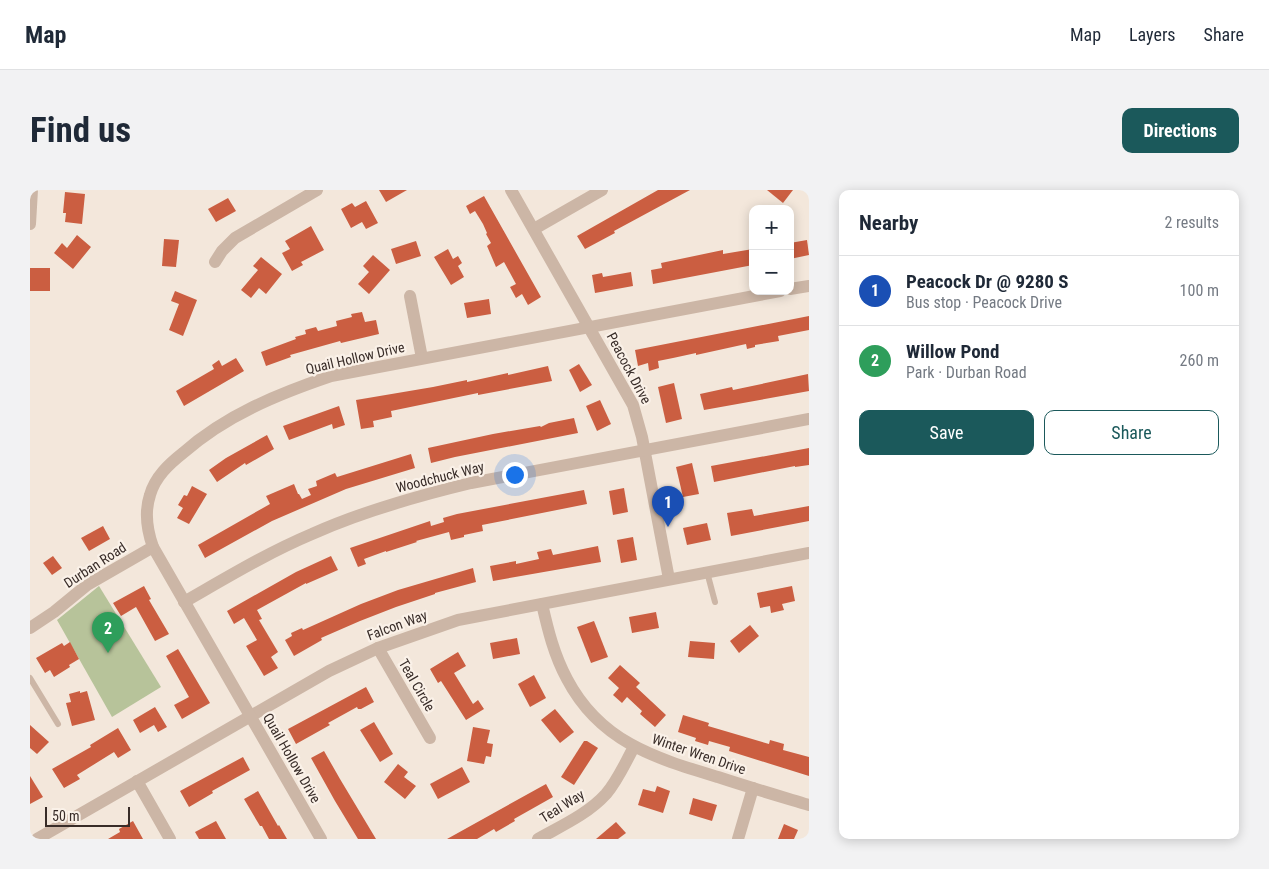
<!DOCTYPE html>
<meta charset="utf-8">
<style>
:root{--surface:#fff;--page:#f2f2f3;--text:#1f2937;--muted:#747a83;--line:#e0e1e3;--accent:#1b595b}
body{margin:0;font-family:"Roboto Condensed",sans-serif;background:var(--page);color:var(--text)}
.controls{position:absolute;right:15px;top:15px;display:grid;overflow:hidden;border-radius:10px;box-shadow:0 2px 12px #0003}
.controls button{width:45px;height:45px;display:grid;place-items:center;padding:0;border:0;border-bottom:1px solid var(--line);background:var(--surface);color:var(--text);font:25px sans-serif}
.scale{position:absolute;left:15px;bottom:12px;width:85px;box-sizing:border-box;padding-left:5px;border:2px solid #382c28;border-top:0;font-size:14px;line-height:18px;white-space:nowrap;color:#382c28;-webkit-text-stroke:4px #faf1e8;paint-order:stroke}
.you{position:absolute;left:484px;top:284px;width:18px;height:18px;margin:-12px;border:4px solid #fff;border-radius:50%;background:#1a73e8;box-shadow:0 0 0 8px #1a73e833}
.badge{display:grid;place-items:center;width:32px;height:32px;border-radius:50%;background:var(--accent);color:#fff;font-size:16px;font-weight:700}
.pin{position:absolute;translate:-50% -41px;filter:drop-shadow(0 1px 2px #0008)}
.pin::after{content:'';position:absolute;top:26px;width:18px;height:15px;background:inherit;clip-path:polygon(0 0,100% 0,50% 100%)}
.list{margin:0;padding:0;list-style:none}
h2{display:flex;justify-content:space-between;align-items:center;height:65px;margin:0;padding:0 20px;font-size:21px}
h2 small{font-size:16px;font-weight:400;color:var(--muted)}
.list li{display:grid;grid-template-columns:32px 1fr auto;gap:15px;align-items:center;box-sizing:border-box;height:70px;padding:0 20px;border-top:1px solid var(--line)}
.list b{display:block;font-size:19px;white-space:nowrap}
.list p{margin:0;font-size:16px;white-space:nowrap;color:var(--muted)}
.list em{font-size:16px;font-style:normal;color:var(--muted)}
.actions{display:flex;gap:10px;padding:15px 20px}
.actions a{flex:1;padding:11px 0;border:1px solid var(--accent);border-radius:10px;text-align:center;font-size:18px;color:var(--accent)}
.actions .main{background:var(--accent);color:#fff}
.map{position:relative;flex:none;width:779px;height:649px;overflow:hidden;border-radius:10px}
header{display:flex;align-items:center;gap:30px;box-sizing:border-box;height:70px;padding:0 25px;background:var(--surface);border-bottom:1px solid var(--line)}
header strong{font-size:24px}
nav{display:flex;gap:28px;margin-inline-start:auto;font-size:18px}
.intro{display:flex;align-items:center;justify-content:space-between;box-sizing:border-box;height:120px;padding:0 30px}
h1{margin:0;font-size:35px}
.button{padding:12px 22px;border-radius:10px;background:var(--accent);color:#fff;font-size:18px;font-weight:700}
main{display:flex;gap:30px;padding:0 30px}
aside{flex:1;background:var(--surface);border-radius:10px;box-shadow:0 2px 12px #0003}
.map>svg:first-child{display:block}
</style>
<header>
<strong>Map</strong>
<nav><a>Map</a><a>Layers</a><a>Share</a></nav>
</header>
<div class="intro"><h1>Find us</h1><a class="button">Directions</a></div>
<main>
<div class="map">
<svg width="779" height="649" viewBox="0 0 779 649">
<rect width="100%" height="100%" fill="#f3e7db"/>
<polygon fill="#b7c39a" points="69,396 131,497 82,527 27,430"/>
<g fill="#cb5e41">
<polygon points="349,0 377,0 356,12"/>
<polygon points="628,0 660,0 584,41 585,43 555,59 547,46"/>
<polygon points="737,0 763,0 753,13"/>
<polygon points="35,2 55,4 52,34 35,32 36,23 33,23"/>
<polygon points="454,6 511,107 498,115 492,104 486,108 480,97 486,94 474,72 466,77 457,56 461,53 456,44 457,43 453,34 445,21 440,24 436,16"/>
<polygon points="198,8 206,21 186,32 178,19"/>
<polygon points="336,11 348,33 336,39 332,32 321,38 311,19 322,13 325,17"/>
<polygon points="281,36 294,60 271,72 273,75 262,81 252,63 260,59 255,51"/>
<polygon points="47,45 61,57 43,79 24,63 32,53 37,58"/>
<polygon points="134,49 149,50 146,77 132,76"/>
<polygon points="777,50 779,65 760,69 760,53"/>
<polygon points="386,51 391,66 366,74 361,59"/>
<polygon points="418,59 423,69 428,66 432,73 428,76 434,87 421,95 404,67"/>
<polygon points="723,59 723,75 623,94 621,80 632,78 631,73 693,60 693,64"/>
<polygon points="343,65 360,80 339,104 328,94 339,82 333,76"/>
<polygon points="231,67 252,84 236,104 229,98 221,108 211,100 228,80 223,76"/>
<rect x="0" y="78" width="20" height="23"/>
<polygon points="601,82 603,96 565,103 562,85 572,83 573,87"/>
<polygon points="145,101 167,110 153,146 139,140 149,114 141,111"/>
<polygon points="459,109 461,124 437,128 434,113"/>
<polygon points="332,122 335,132 346,130 349,144 311,153 310,151 260,165 261,167 236,176 231,162 266,149 265,147 276,144 275,140 286,137 288,141 307,136 306,131 322,127 321,124"/>
<polygon points="779,126 779,140 748,146 749,151 725,155 725,157 717,159 716,154 666,165 666,163 643,168 628,171 629,178 619,181 618,173 608,176 605,160"/>
<polygon points="206,168 214,181 154,216 146,201 184,179 182,175 189,170 192,176"/>
<polygon points="549,174 562,195 550,202 539,180"/>
<polygon points="518,176 522,191 448,205 448,203 361,221 362,227 343,231 344,237 331,239 326,210 403,197 437,190 437,192 478,183 478,185"/>
<polygon points="778,184 779,201 674,220 670,204 702,197 703,200"/>
<polygon points="644,193 652,229 636,233 628,197"/>
<polygon points="570,210 581,234 567,241 556,216"/>
<polygon points="309,216 315,235 303,239 302,234 259,250 253,236"/>
<polygon points="544,228 548,243 425,267 401,273 398,258 463,244 510,236 511,237 519,233"/>
<polygon points="237,245 244,259 216,275 215,273 187,292 179,280 196,268"/>
<polygon points="779,258 779,275 765,277 765,276 684,292 681,276"/>
<polygon points="381,264 385,278 316,299 242,331 175,368 168,355 240,314 236,306 264,294 268,304 269,304 272,309 281,305 278,299 287,296 286,291 305,283 307,287"/>
<polygon points="662,273 669,304 653,307 646,277"/>
<polygon points="162,296 177,304 159,334 147,328 153,318 148,315 154,305 157,306"/>
<polygon points="594,298 598,322 583,325 579,301"/>
<polygon points="554,300 557,314 452,335 453,341 434,345 434,347 421,350 419,342 386,351 387,352 356,362 356,361 334,369 336,374 328,377 320,358 400,331 401,336 414,332 413,328 427,324"/>
<polygon points="779,316 779,331 701,346 697,323 722,319 724,326"/>
<polygon points="677,333 681,350 657,355 653,338"/>
<polygon points="73,336 80,349 59,361 51,348"/>
<polygon points="603,347 607,370 591,373 587,350"/>
<polygon points="568,356 571,372 463,391 460,376 486,371 486,374 509,369 507,362 521,359 523,365"/>
<polygon points="23,366 32,378 22,385 13,373"/>
<polygon points="301,366 308,380 276,394 276,393 227,420 232,429 229,430 248,462 241,467 248,478 234,486 216,456 227,450 214,428 204,434 197,421 266,382"/>
<polygon points="443,378 446,392 405,403 405,404 366,417 330,431 291,448 292,450 264,466 255,450 262,446 261,443 272,438 273,440 331,414 368,400"/>
<polygon points="114,396 121,409 119,410 139,444 125,451 106,417 91,426 83,413"/>
<polygon points="762,396 765,411 752,414 754,420 741,423 740,416 730,418 727,403"/>
<polygon points="626,422 629,438 602,443 599,427"/>
<polygon points="564,431 578,467 561,473 547,437"/>
<polygon points="720,435 729,446 709,463 700,451"/>
<polygon points="487,448 490,464 463,469 460,453"/>
<polygon points="660,451 685,453 684,469 658,467"/>
<polygon points="40,452 49,469 39,475 40,477 24,487 20,480 15,483 6,468 32,453 34,456"/>
<polygon points="148,459 180,513 152,529 144,515 159,507 136,466"/>
<polygon points="428,462 436,476 424,483 443,514 448,510 454,519 436,530 411,491 408,493 400,479"/>
<polygon points="590,475 610,493 606,497 636,525 625,537 610,524 612,521 597,507 592,513 583,505 589,498 578,488"/>
<polygon points="504,485 516,508 500,517 488,494"/>
<polygon points="336,497 344,512 331,519 328,519 327,517 298,533 300,535 266,554 258,539"/>
<polygon points="50,501 50,503 57,501 65,530 42,536 36,513 41,512 39,504"/>
<polygon points="125,517 137,537 128,542 124,535 110,543 103,530"/>
<polygon points="525,519 544,542 530,553 511,530"/>
<polygon points="653,525 679,533 678,536 739,554 740,550 754,554 753,560 779,567 779,586 699,561 700,557 679,551 678,555 665,551 666,548 648,542"/>
<polygon points="344,532 363,564 350,572 330,540"/>
<polygon points="0,535 19,552 7,564 0,558"/>
<polygon points="443,537 460,540 457,553 463,554 461,567 456,566 454,574 437,571"/>
<polygon points="88,538 101,560 88,568 84,562 47,585 50,589 34,598 22,579 61,557 60,555"/>
<polygon points="554,551 557,551 568,558 544,595 531,587"/>
<polygon points="294,561 310,589 346,649 328,649 305,611 281,568"/>
<polygon points="213,567 220,580 182,601 183,603 159,617 150,601"/>
<polygon points="368,574 378,582 374,587 386,596 375,609 354,592"/>
<polygon points="432,577 440,592 408,609 400,594"/>
<polygon points="0,586 13,607 0,614"/>
<polygon points="516,594 523,607 484,629 485,631 466,642 464,639 447,649 417,649"/>
<polygon points="627,596 640,601 633,623 608,615 613,599 625,602"/>
<polygon points="228,601 248,636 249,635 257,649 239,649 232,636 230,636 214,609"/>
<polygon points="663,608 687,615 682,631 659,624"/>
<polygon points="103,631 113,649 78,649 90,642 89,639"/>
<polygon points="186,631 196,649 169,649 165,642"/>
<polygon points="586,632 596,643 588,649 566,649"/>
<polygon points="754,634 768,640 764,649 748,649"/>
</g>
<g fill="none" stroke-linecap="round" stroke-linejoin="round">
<g stroke="#ccb6a6" stroke-width="6">
<polyline points="677,382 685,412"/>
<polyline points="0,488 28,534"/>
</g>
<g stroke="#ccb6a6" stroke-width="12">
<polyline points="481,0 603,215 612,247 639,389"/>
<polyline points="0,34 2,0"/>
<polyline points="504,39 572,0"/>
<polyline points="185,72 192,61 205,48 287,0"/>
<polyline points="760,99 779,96"/>
<polyline points="380,106 392,168"/>
<path d="M154,412C196,388 237,363 282,344C333,321 387,306 441,293L779,229"/>
<path d="M512,414C518,440 524,465 537,489C570,552 625,568 688,587C718,597 749,606 779,615"/>
<polyline points="0,438 24,422 57,395 123,357"/>
<polyline points="348,458 400,548"/>
<polyline points="107,591 140,649"/>
<polyline points="7,649 299,481 348,458 428,430 779,363"/>
<path d="M291,649L123,357C117,340 114,323 120,305C125,287 139,274 153,263C196,225 248,204 301,186L750,101"/>
<path d="M508,649C531,636 558,624 576,604C588,590 595,573 604,557"/>
<polyline points="708,649 723,598"/>
</g>
</g>
<g text-anchor="middle" dominant-baseline="central" stroke-width="4.5" stroke-linejoin="round" paint-order="stroke">
<g font-size="14" fill="#382c28" stroke="#faf1e8">
<text transform="translate(325 168) rotate(-13)">Quail Hollow Drive</text>
<text transform="translate(599 178) rotate(62)">Peacock Drive</text>
<text transform="translate(410 287) rotate(-14)">Woodchuck Way</text>
<text transform="translate(65 375) rotate(-33)">Durban Road</text>
<text transform="translate(367 435) rotate(-20)">Falcon Way</text>
<text transform="translate(387 495) rotate(60)">Teal Circle</text>
<text transform="translate(669 564) rotate(19)">Winter Wren Drive</text>
<text transform="translate(262 568) rotate(60)">Quail Hollow Drive</text>
<text transform="translate(532 616) rotate(-32)">Teal Way</text>
</g>
</g>
</svg>
<div class="controls">
<button>+</button>
<button>−</button>
</div>
<div class="scale">50 m</div>
<div class="you"></div>
<div class="pin badge" style="left:638px;top:337px;background:#1a4fb4">1</div>
<div class="pin badge" style="left:78px;top:463px;background:#2e9e5b">2</div>
</div>
<aside>
<h2>Nearby<small>2 results</small></h2>
<ul class="list">
<li><span class="badge" style="background:#1a4fb4">1</span><div><b>Peacock Dr @ 9280 S</b><p>Bus stop · Peacock Drive</p></div><em>100 m</em></li>
<li><span class="badge" style="background:#2e9e5b">2</span><div><b>Willow Pond</b><p>Park · Durban Road</p></div><em>260 m</em></li>
</ul>
<div class="actions"><a class="main">Save</a><a>Share</a></div>
</aside>
</main>
